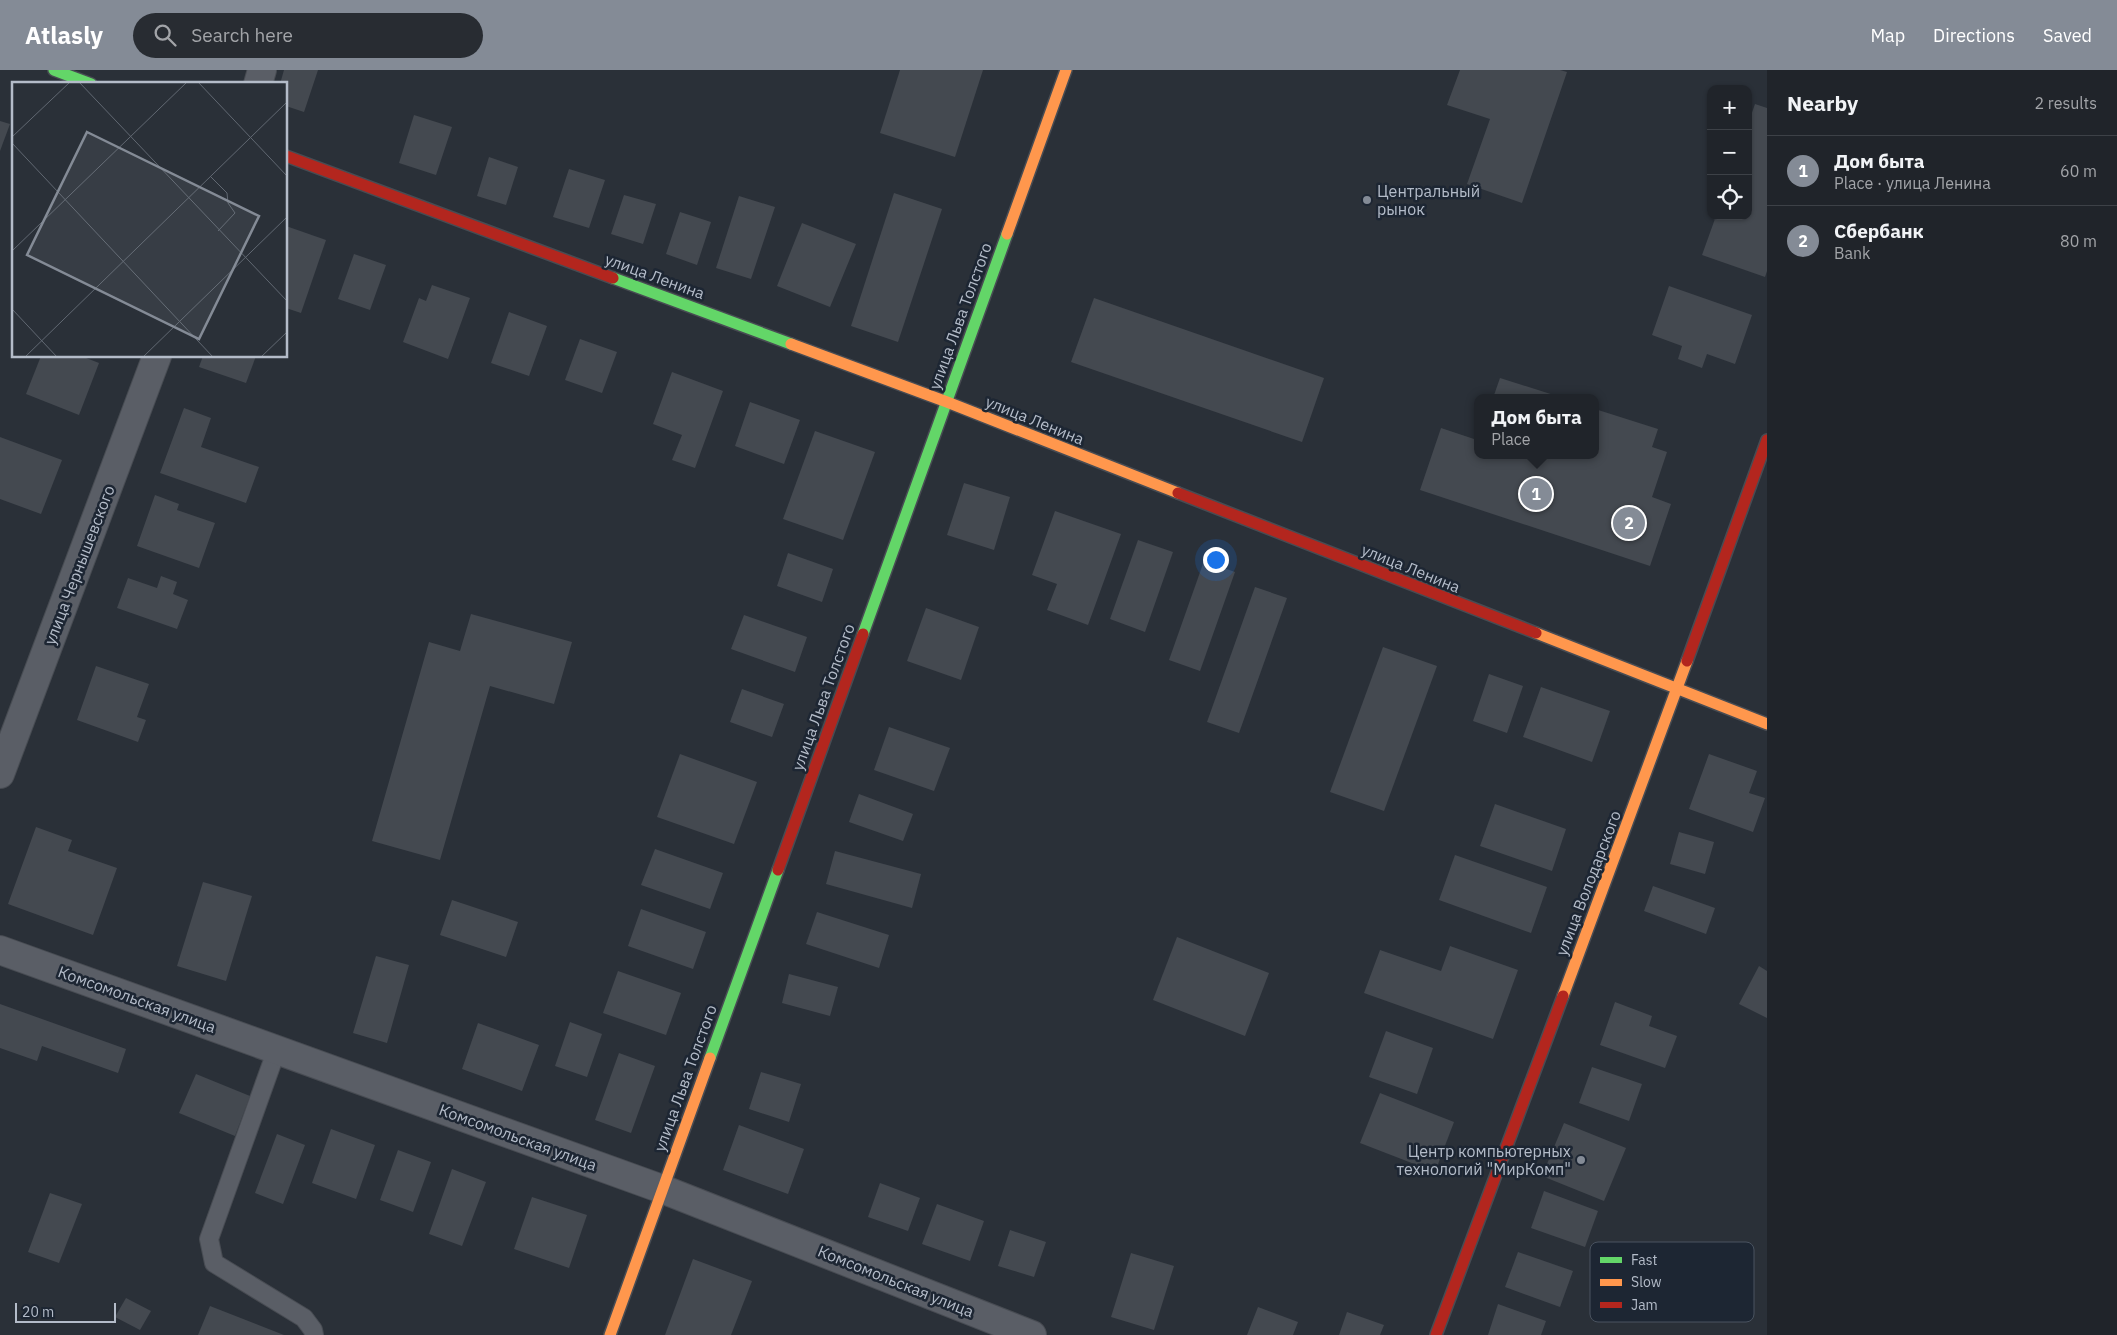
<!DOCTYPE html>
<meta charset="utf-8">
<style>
:root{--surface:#20242a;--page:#282c32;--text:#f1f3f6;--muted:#a2a4a8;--line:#3d4147;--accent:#848b96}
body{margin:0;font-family:"IBM Plex Sans",sans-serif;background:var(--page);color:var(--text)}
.controls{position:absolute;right:15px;top:15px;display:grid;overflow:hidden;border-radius:10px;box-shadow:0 1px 4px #0004}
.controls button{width:45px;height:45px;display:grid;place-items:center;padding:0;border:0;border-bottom:1px solid var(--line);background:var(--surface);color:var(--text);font:25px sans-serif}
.scale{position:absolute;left:15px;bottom:12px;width:101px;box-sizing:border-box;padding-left:5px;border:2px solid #b4bcc9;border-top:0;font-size:14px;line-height:18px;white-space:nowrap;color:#b4bcc9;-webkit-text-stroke:4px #1d2633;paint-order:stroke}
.you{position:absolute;left:1215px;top:489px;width:18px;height:18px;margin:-12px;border:4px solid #fff;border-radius:50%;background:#1a73e8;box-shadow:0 0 0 8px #1a73e833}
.badge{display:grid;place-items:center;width:32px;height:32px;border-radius:50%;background:var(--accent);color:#fff;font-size:16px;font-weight:700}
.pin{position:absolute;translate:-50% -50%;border:2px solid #fff;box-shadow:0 1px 5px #0006}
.popup{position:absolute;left:1474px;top:324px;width:125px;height:65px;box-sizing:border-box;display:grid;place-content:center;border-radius:10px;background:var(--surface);filter:drop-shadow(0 1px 4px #0005);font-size:16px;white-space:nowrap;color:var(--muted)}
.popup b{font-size:19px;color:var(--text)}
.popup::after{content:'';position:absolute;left:50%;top:100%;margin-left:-10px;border:10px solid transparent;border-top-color:var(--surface)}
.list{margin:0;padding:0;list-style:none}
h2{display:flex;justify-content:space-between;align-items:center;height:65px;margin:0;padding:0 20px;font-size:21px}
h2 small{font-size:16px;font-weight:400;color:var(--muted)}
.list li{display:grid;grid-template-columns:32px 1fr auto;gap:15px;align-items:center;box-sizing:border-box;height:70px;padding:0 20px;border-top:1px solid var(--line)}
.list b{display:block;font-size:19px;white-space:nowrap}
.list p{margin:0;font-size:16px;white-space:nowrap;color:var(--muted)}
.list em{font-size:16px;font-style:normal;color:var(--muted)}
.icon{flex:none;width:28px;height:28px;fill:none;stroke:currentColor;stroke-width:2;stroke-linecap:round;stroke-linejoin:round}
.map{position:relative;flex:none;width:1767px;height:1265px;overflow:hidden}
header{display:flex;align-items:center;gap:30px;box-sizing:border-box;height:70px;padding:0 25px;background:var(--accent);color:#fff}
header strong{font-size:24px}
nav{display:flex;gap:28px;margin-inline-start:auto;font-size:18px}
.search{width:350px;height:45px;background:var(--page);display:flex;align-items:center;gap:12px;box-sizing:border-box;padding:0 18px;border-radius:28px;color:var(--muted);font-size:19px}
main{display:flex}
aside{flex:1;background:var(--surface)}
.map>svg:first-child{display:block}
</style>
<header>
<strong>Atlasly</strong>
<div class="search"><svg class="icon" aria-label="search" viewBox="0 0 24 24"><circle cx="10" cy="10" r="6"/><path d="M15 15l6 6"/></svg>Search here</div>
<nav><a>Map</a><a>Directions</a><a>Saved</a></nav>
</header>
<main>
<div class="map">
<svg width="1767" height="1265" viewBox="0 0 1767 1265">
<rect width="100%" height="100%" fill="#2a3038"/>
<g fill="#444950">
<polygon points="284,0 318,0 304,42 286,36 286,14 280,14"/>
<polygon points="900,0 983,0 955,87 880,63"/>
<polygon points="1460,0 1560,0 1567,2 1522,133 1467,114 1490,49 1447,35"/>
<polygon points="1755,34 1767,38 1767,201 1765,207 1702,185 1716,146 1748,146 1748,54"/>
<polygon points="414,45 452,57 436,105 399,93"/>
<polygon points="0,51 10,54 0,81"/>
<polygon points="489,87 518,97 506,135 477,126"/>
<polygon points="569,99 605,110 589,158 553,147"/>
<polygon points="894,123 942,139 898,272 851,256"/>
<polygon points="624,125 656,134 643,174 611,164"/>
<polygon points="739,126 775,137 751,209 716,198"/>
<polygon points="680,142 711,152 697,195 666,184"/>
<polygon points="802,153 856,174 830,237 777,216"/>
<polygon points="286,156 326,170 301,243 286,238"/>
<polygon points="354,184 386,195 370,240 338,229"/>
<polygon points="432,215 470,228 448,289 403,272 419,228 426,231"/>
<polygon points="1669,216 1752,245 1735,294 1707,284 1702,298 1678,289 1682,276 1652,265"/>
<polygon points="1094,228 1324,308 1302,372 1071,292"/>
<polygon points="509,242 547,256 529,306 491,293"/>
<polygon points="580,269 617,282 602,323 565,310"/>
<polygon points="41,286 81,286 99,293 79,345 26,324"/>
<polygon points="203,286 256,286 246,313 199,297"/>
<polygon points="672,302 723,321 695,398 672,390 682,365 653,354"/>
<polygon points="1500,308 1560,327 1560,328 1493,328"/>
<polygon points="750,332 800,350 784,394 735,376"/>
<polygon points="184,338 211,348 201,377 259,397 246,433 160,403"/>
<polygon points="1595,339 1658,359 1652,377 1667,382 1652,427 1671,434 1650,496 1420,420 1441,358 1477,370 1477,385 1595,385"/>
<polygon points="815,361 875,382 843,470 783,449"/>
<polygon points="0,367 62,390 41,444 0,429"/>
<polygon points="964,413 1010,427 994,480 947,465"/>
<polygon points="155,425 179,434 177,440 215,453 199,498 137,476"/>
<polygon points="1055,441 1121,464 1088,555 1047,540 1057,514 1032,505"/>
<polygon points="1138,470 1173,482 1145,562 1110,549"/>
<polygon points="788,483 833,499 822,532 777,516"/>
<polygon points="1204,491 1235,502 1200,601 1169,590"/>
<polygon points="161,506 177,512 173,524 188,530 177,559 117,538 128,508 157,518"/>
<polygon points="1255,517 1287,528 1239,663 1207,652"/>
<polygon points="926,538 979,557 961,610 907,591"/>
<polygon points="471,544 572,572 554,634 490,616 440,790 372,771 429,572 460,581"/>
<polygon points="744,545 807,567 795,602 731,579"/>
<polygon points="1383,577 1437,596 1384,741 1330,722"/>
<polygon points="96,596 149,614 137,647 146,650 138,672 77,650"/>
<polygon points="1489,604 1523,616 1507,663 1473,651"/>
<polygon points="1541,617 1610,641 1592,692 1523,667"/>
<polygon points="742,619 784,634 772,667 730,652"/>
<polygon points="889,657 950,678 934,721 874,700"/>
<polygon points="680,684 757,712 734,774 657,747"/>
<polygon points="1709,684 1757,701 1749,723 1765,728 1753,762 1689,739"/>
<polygon points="859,724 913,744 903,771 849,752"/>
<polygon points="1495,734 1566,759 1552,801 1480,776"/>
<polygon points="36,757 72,770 68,781 117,798 93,865 8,834"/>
<polygon points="1679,762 1714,772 1705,804 1670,794"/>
<polygon points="655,779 723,803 710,839 641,815"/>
<polygon points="835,781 921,804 912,838 826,814"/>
<polygon points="1455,785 1547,817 1531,863 1439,830"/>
<polygon points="203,812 252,826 226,911 177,896"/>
<polygon points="1653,816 1715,838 1706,864 1644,841"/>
<polygon points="452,830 518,852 506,887 440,865"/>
<polygon points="641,839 706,862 693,899 628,876"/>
<polygon points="817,842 889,865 879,898 806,874"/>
<polygon points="1177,867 1269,903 1245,966 1153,930"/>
<polygon points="1450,876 1518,900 1493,969 1364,923 1380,880 1441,901"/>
<polygon points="376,886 409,895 387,973 353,963"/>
<polygon points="1759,896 1767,901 1767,948 1739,934"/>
<polygon points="618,901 681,923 666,965 603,943"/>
<polygon points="789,904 838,917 830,946 782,933"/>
<polygon points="1615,932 1652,946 1649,956 1677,966 1665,998 1600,975"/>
<polygon points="0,934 126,979 118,1003 42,976 37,991 0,978"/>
<polygon points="570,952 602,964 587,1007 555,996"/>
<polygon points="478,953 539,975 522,1021 462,999"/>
<polygon points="1386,961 1433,978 1417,1024 1369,1007"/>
<polygon points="619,983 655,996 631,1063 595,1050"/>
<polygon points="1592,997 1642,1014 1629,1051 1579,1033"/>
<polygon points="761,1002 801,1014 789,1052 749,1039"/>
<polygon points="196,1004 250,1026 235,1066 179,1043"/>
<polygon points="1380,1023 1454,1052 1435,1102 1360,1073"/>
<polygon points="1564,1053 1626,1078 1604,1131 1542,1106"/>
<polygon points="739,1055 804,1079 788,1124 723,1100"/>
<polygon points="331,1059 375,1075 356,1129 312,1113"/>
<polygon points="277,1064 305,1075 283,1134 255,1123"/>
<polygon points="398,1080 431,1092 413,1142 380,1130"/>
<polygon points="452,1099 486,1112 462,1176 429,1164"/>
<polygon points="880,1113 920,1128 908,1161 868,1147"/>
<polygon points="1544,1121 1598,1141 1585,1177 1531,1158"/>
<polygon points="50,1123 82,1134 59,1193 28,1182"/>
<polygon points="532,1127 587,1145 569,1198 514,1179"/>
<polygon points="937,1134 984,1151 970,1191 922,1174"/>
<polygon points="1010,1160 1046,1172 1034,1207 998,1196"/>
<polygon points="1518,1182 1573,1201 1560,1237 1505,1217"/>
<polygon points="1131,1183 1174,1196 1154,1260 1111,1247"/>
<polygon points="693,1189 752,1211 731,1265 665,1265"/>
<polygon points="126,1228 151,1241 140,1260 115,1247"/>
<polygon points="1498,1234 1546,1251 1541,1265 1488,1265"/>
<polygon points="210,1236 284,1265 198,1265"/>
<polygon points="1258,1237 1298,1252 1293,1265 1247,1265"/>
<polygon points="1347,1242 1384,1255 1380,1265 1339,1265"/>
</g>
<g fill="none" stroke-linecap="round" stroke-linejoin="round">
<defs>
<polyline id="lane" points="277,979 209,1169 214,1193 304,1248 313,1260 314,1265"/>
<g id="street">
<polyline points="258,14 262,0"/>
<polyline points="0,704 157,286"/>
<polyline points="0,880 662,1119 1032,1265"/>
</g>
<g id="fast">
<polyline points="54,0 91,14"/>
<polyline points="613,208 791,274"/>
<polyline points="863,564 1007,164"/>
<polyline points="710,988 778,800"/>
</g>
<g id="slow">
<polyline points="1007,164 1066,0"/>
<polyline points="791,274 947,332 1178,423"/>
<polyline points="1536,563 1767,654"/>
<polyline points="1563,926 1687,591"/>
<polyline points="610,1265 710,988"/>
</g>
<g id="jam">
<polyline points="286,86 613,208"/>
<polyline points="1178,423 1536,563"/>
<polyline points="1687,591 1767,370"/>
<polyline points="778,800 863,564"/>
<polyline points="1436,1265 1563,926"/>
</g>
</defs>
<use href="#lane" stroke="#484c53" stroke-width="20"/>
<use href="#street" stroke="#484c53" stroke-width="30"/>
<use href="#fast" stroke="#484c53" stroke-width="14"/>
<use href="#slow" stroke="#484c53" stroke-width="14"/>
<use href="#jam" stroke="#484c53" stroke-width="14"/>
<use href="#lane" stroke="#5a5e66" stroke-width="18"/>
<use href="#street" stroke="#5a5e66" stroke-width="28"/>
<use href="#fast" stroke="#63d668" stroke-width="11"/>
<use href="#slow" stroke="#ff974d" stroke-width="11"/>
<use href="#jam" stroke="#b3261e" stroke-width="11"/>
</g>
<g fill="#848b96" stroke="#1d2633" stroke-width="2">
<circle cx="1367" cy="130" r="5"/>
<circle cx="1581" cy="1090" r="5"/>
</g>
<g text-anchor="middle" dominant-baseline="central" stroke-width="5" stroke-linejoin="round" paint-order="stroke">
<g font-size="16" fill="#b4bcc9" stroke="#1d2633" text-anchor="start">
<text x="1377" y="121">Центральный<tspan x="1377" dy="18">рынок</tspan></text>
<text x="1571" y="1081" text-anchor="end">Центр компьютерных<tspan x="1571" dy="18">технологий "МирКомп"</tspan></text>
</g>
<g font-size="16" fill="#b4bcc9" stroke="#1d2633">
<text transform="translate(655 206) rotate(20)">улица Ленина</text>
<text transform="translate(960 246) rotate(-70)">улица Льва Толстого</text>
<text transform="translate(1035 350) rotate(22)">улица Ленина</text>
<text transform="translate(79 495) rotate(-69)">улица Чернышевского</text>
<text transform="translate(1411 498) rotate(22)">улица Ленина</text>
<text transform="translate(823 627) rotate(-70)">улица Льва Толстого</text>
<text transform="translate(1588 813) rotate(-69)">улица Володарского</text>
<text transform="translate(137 929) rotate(20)">Комсомольская улица</text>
<text transform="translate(685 1008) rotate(-70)">улица Льва Толстого</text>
<text transform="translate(518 1067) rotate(20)">Комсомольская улица</text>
<text transform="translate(896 1211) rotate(22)">Комсомольская улица</text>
</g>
</g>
<g transform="translate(12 12)">
<rect width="275" height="275" fill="#2a3038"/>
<path fill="none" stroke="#616872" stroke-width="1" d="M67,0L275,219M186,0L275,94M0,55L58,0M0,61L201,275M198,94L215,111L216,121L223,131L206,149M0,169L175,0M0,227L45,275M13,275L275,20M131,275L275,135M249,275L275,250"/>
<path fill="#848b96" fill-opacity="0.15" stroke="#848b96" stroke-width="2.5" d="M75,50L247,134L187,257L15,173Z"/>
<rect width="275" height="275" fill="none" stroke="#b4bcc9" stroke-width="2.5"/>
</g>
<rect x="1590" y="1172" width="164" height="80" rx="8" fill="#1d2633" stroke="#4a5360" stroke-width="1"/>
<rect x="1600" y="1187" width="22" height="6" fill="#63d668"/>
<rect x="1600" y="1209" width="22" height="7" fill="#ff974d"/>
<rect x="1600" y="1232" width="22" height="6" fill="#b3261e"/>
<g font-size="14" fill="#b4bcc9">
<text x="1631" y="1195">Fast</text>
<text x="1631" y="1217">Slow</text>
<text x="1631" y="1240">Jam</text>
</g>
</svg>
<div class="controls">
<button>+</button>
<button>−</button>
<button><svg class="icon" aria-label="locate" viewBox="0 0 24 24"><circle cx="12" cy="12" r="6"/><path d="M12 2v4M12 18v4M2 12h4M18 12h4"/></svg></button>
</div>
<div class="scale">20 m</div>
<div class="you"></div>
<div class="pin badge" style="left:1536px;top:424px">1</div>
<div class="popup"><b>Дом быта</b>Place</div>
<div class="pin badge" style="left:1629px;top:453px">2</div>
</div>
<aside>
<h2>Nearby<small>2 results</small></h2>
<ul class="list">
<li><span class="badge">1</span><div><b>Дом быта</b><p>Place · улица Ленина</p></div><em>60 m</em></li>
<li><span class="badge">2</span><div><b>Сбербанк</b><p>Bank</p></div><em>80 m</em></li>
</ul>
</aside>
</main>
